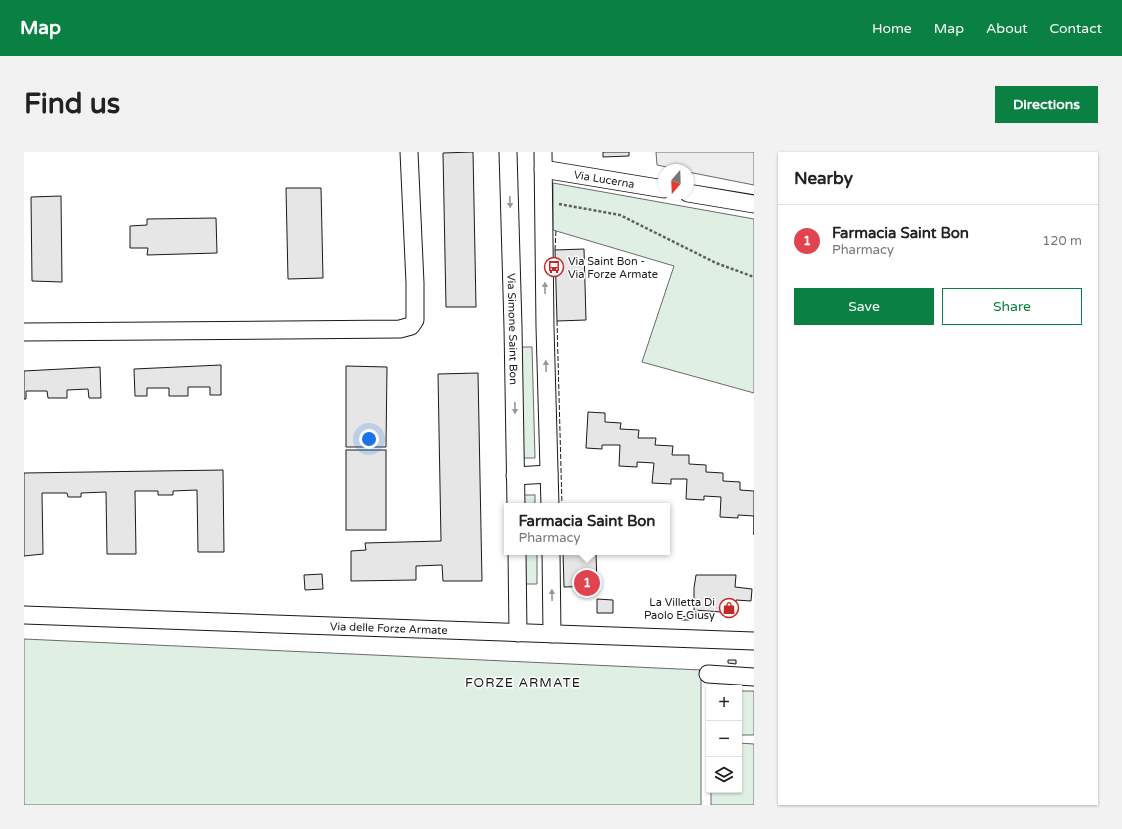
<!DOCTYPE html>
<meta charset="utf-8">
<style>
:root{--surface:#fff;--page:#f2f2f2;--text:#222;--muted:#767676;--line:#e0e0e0;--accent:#0b8043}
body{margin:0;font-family:"Varela Round",sans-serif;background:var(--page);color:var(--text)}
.controls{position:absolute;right:12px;bottom:12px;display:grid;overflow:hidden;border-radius:0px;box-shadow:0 1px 3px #0004}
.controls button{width:36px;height:36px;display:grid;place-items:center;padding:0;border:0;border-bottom:1px solid var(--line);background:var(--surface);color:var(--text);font:20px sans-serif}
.compass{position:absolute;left:634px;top:12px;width:36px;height:36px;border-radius:50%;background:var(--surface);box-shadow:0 1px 3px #0004;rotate:199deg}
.you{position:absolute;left:345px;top:287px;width:14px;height:14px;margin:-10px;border:3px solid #fff;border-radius:50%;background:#1a73e8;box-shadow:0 0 0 6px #1a73e833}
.badge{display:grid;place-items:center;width:26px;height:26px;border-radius:50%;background:var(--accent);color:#fff;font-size:13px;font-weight:700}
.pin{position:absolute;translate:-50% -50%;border:2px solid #fff;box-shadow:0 1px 4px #0006}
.popup{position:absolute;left:480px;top:351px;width:166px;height:52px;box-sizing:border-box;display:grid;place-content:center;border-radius:0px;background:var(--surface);filter:drop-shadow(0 1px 3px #0005);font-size:13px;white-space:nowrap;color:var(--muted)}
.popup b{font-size:15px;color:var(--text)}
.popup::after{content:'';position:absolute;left:50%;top:100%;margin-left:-8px;border:8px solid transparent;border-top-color:var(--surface)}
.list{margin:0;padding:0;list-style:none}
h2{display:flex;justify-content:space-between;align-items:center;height:52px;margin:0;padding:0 16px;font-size:17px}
h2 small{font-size:13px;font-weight:400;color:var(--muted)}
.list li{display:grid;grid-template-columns:26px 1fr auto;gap:12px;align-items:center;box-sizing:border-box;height:72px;padding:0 16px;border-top:1px solid var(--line)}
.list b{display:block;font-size:15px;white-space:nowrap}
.list p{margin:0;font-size:13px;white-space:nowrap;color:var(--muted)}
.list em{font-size:13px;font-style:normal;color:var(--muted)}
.actions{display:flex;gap:8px;padding:12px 16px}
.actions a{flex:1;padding:9px 0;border:1px solid var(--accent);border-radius:0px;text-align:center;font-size:14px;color:var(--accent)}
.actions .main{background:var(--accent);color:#fff}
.icon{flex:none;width:22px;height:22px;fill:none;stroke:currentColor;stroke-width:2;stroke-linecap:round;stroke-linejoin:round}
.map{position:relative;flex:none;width:730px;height:653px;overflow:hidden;border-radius:0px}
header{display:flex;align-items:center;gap:24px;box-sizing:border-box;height:56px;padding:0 20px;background:var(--accent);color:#fff}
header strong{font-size:19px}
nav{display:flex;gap:22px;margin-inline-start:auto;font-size:14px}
.intro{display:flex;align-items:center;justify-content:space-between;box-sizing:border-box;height:96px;padding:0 24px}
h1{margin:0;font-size:28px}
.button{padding:10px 18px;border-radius:0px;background:var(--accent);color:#fff;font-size:14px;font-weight:700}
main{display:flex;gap:24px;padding:0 24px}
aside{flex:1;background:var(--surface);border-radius:0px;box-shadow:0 1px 3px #0004}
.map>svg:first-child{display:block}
</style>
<header>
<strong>Map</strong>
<nav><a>Home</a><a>Map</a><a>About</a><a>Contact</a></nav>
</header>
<div class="intro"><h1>Find us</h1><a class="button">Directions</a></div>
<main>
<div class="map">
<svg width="730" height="653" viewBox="0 0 730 653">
<rect width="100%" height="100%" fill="#fff"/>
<g fill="#e0efe3" stroke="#6a6a6a">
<polygon points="529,31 730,67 730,241 618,210 650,114 529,78"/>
<polygon points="496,195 508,195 511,306 499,306"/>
<rect x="499" y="343" width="12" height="11"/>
<polygon points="500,400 513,400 513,432 501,432"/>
<polygon points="0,487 677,518 677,653 0,653"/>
<rect x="715" y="539" width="15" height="44"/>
<polygon points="715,591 730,592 730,653 687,653 687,638 715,638"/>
</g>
<polygon fill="#ededed" stroke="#6a6a6a" points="632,0 730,0 730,33 664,20 664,18 656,18 633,13"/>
<g fill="#e6e6e6" stroke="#1a1a1a">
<polygon points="449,0 452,155 422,155 419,1"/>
<polygon points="579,0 605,0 605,4 579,5"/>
<polygon points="262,36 297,36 299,126 264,127"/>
<polygon points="37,44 38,130 8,129 7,45"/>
<polygon points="192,66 193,101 123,103 124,96 106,96 106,74 123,73 123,67"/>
<polygon points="560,97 562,168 533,169 531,98"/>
<polygon points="197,213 197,243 186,243 186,235 164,235 164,244 145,244 145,236 123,236 123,244 111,244 110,217"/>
<polygon points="322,214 363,215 362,295 322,295"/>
<polygon points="76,215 77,246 65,246 64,237 43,238 43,246 24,246 23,239 2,239 2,247 0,247 0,219"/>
<polygon points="454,221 458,429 419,429 418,413 392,414 392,428 327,429 327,399 342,398 341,391 417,389 414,222"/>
<polygon points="564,260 581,261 581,270 597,271 596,277 615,278 614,286 632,286 631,293 649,294 648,303 665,303 665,312 682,313 682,320 699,321 699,329 716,330 716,338 730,339 730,383 730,364 714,363 714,366 696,365 697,345 680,344 680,348 662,347 663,327 647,327 647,332 628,331 630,311 613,310 613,315 595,314 596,293 578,293 578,297 562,296"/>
<rect x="322" y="298" width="40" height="80"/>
<polygon points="199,318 200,400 174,400 173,338 149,339 149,343 134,343 134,339 111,339 112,402 83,402 82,340 57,341 57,345 44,345 43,341 18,341 19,402 0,404 0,321"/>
<polygon points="539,400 572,400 573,434 540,435"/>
<polygon points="298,422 299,437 281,438 280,423"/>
<polygon points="672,423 712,423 711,435 728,437 727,449 712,448 711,461 670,458 670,436"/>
<polygon points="573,447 589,448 589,461 573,461"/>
<polygon points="657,464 666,465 665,468 657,468"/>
<polygon points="704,508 712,508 712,512 704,511"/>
</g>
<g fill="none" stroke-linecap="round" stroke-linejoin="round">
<defs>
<g id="minor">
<path id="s1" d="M484,0L489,175L492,354"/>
<polyline points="519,0 521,175 526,354"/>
<path id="s2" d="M519,17L640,37"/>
<polyline points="664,41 730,52"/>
<polyline points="0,180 376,177 387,174 391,168 391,131 385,0"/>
<polyline points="491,324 525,322"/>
<polyline points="493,400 494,481"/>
<polyline points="527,400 528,482"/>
<path id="s3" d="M0,463L730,489"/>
<polyline points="684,522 730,525"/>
</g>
</defs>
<use href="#minor" stroke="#1a1a1a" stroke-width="19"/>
<polyline stroke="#5f5f5f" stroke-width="2.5" stroke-dasharray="3 2" stroke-linecap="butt" points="535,52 596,63 692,111 730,125"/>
<use href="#minor" stroke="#fff" stroke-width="17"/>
<g stroke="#1a1a1a" stroke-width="1" stroke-dasharray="5 2" stroke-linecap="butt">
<polyline points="531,98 532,78"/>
<polyline points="533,169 538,354"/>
</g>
</g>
<defs><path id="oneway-solid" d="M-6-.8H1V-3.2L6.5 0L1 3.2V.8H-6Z"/></defs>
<g fill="#989898">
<use href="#oneway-solid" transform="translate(486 50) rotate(88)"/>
<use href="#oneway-solid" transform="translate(521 136) rotate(-91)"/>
<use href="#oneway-solid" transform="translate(522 214) rotate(-92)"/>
<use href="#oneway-solid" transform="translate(491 256) rotate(89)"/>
<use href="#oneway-solid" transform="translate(528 443) rotate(-91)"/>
</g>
<defs>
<symbol id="bus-ring" viewBox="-11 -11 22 22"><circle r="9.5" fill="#fff" stroke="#c62828" stroke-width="1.5"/><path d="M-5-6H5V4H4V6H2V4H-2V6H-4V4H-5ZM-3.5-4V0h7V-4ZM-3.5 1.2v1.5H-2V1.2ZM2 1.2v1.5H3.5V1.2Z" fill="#c62828"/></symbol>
<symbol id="shop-ring" viewBox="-11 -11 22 22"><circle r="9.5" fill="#fff" stroke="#c62828" stroke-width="1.5"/><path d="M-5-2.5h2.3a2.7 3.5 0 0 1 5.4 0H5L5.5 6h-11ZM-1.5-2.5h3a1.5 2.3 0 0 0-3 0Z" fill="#c62828"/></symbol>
</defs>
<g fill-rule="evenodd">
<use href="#bus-ring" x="519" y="104" width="22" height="22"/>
<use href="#shop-ring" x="694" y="445" width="22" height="22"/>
</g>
<g text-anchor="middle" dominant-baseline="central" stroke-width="3" stroke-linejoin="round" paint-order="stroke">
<g font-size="11" fill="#1a1a1a" stroke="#fff">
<text stroke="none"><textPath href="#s2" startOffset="62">Via Lucerna</textPath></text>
<text stroke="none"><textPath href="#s1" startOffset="177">Via Simone Saint Bon</textPath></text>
<text stroke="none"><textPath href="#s3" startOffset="365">Via delle Forze Armate</textPath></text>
</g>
<g font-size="11" fill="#1a1a1a" stroke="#fff" text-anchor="start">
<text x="544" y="109">Via Saint Bon -<tspan x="544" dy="13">Via Forze Armate</tspan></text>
<text x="691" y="450" text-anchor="end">La Villetta Di<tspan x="691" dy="13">Paolo E Giusy</tspan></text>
</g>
<g font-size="13" letter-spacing="1" fill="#1a1a1a" stroke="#fff">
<text x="499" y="531">FORZE ARMATE</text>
</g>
</g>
</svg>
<div class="controls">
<button>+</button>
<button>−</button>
<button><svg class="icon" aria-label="layers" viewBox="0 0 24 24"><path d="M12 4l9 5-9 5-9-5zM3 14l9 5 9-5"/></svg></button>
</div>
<svg class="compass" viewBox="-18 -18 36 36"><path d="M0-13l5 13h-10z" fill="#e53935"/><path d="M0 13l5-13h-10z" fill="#767676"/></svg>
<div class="you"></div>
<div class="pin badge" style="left:563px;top:431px;background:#e0444e">1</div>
<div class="popup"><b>Farmacia Saint Bon</b>Pharmacy</div>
</div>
<aside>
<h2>Nearby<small></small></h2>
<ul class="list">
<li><span class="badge" style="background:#e0444e">1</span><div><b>Farmacia Saint Bon</b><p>Pharmacy</p></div><em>120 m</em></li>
</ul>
<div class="actions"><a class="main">Save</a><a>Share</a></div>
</aside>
</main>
